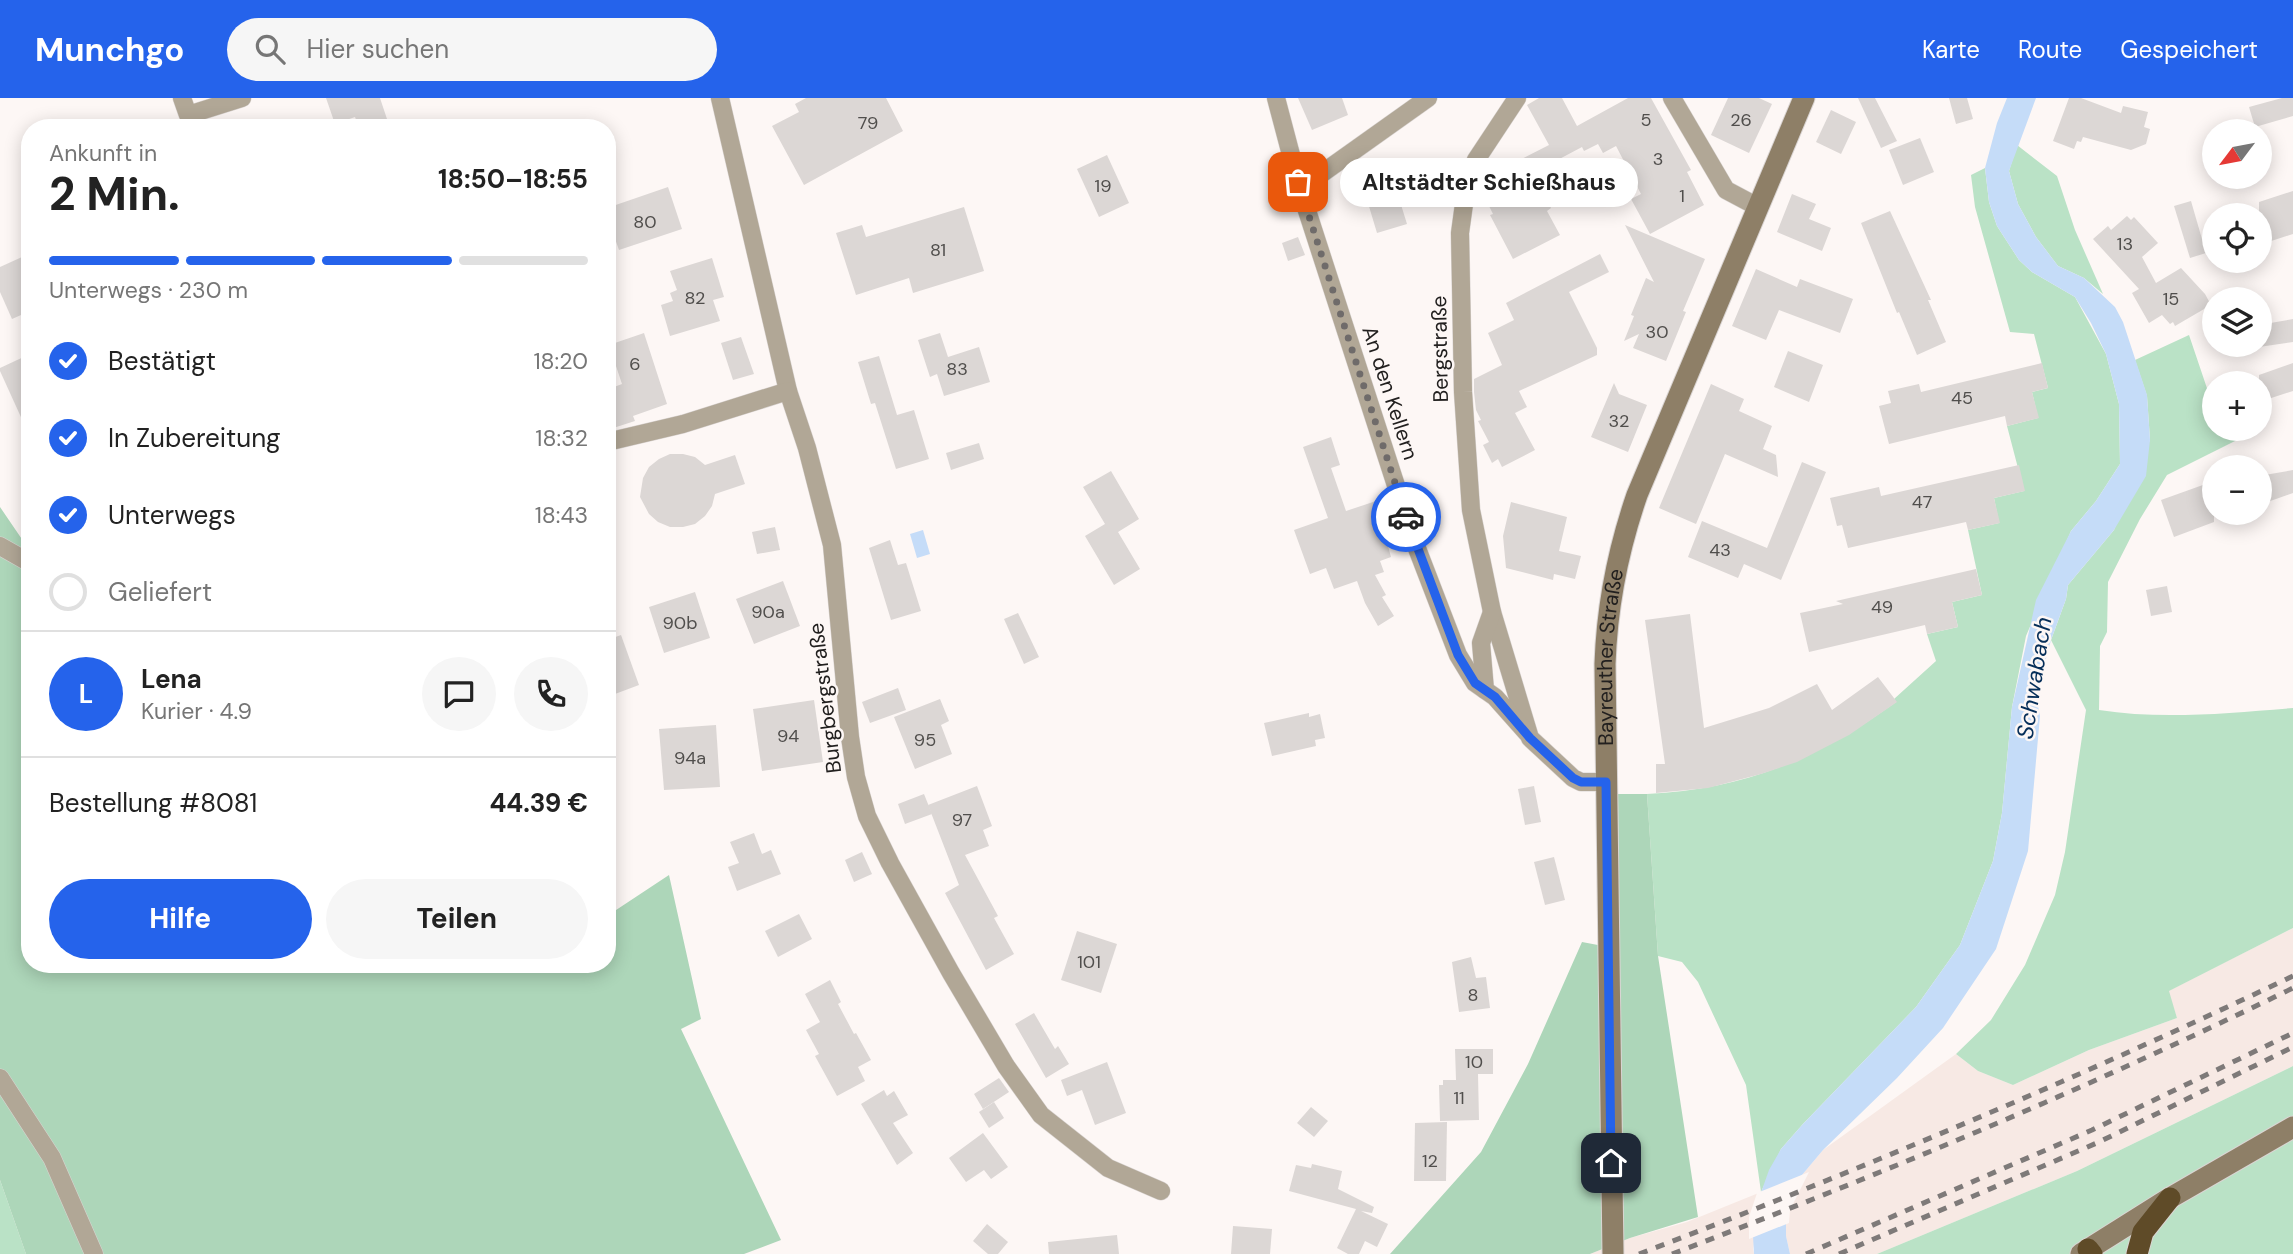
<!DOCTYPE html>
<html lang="de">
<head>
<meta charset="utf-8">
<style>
	body { margin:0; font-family:"DM Sans",sans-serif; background:#f6f6f6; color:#222; height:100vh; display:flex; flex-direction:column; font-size:26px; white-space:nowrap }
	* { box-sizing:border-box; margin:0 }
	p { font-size:23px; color:#767676 }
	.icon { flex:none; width:38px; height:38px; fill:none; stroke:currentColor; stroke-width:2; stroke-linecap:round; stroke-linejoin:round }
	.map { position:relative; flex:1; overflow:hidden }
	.details { position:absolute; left:21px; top:21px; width:595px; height:854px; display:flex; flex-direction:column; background:#fff; border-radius:28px; box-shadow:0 4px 18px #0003 }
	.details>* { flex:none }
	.needle { width:46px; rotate:238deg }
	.controls { position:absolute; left:2202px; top:21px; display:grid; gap:14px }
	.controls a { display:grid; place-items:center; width:70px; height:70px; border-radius:50%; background:#fff; box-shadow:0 4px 18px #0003; font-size:35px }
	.pin { position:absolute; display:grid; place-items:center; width:60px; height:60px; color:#fff; margin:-30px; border-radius:14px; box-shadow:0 4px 10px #0006 }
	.courier { position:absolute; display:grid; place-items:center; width:70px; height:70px; margin:-35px; border:5px solid #2563eb; border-radius:50%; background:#fff; color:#222; box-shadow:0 2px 9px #0007 }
	.bubble { position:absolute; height:49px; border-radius:24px; background:#fff; box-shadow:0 4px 18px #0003; font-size:23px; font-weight:700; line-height:49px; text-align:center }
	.summary em { font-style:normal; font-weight:700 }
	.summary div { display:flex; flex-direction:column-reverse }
	.summary { display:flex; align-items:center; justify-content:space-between; height:119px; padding:0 28px }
	h1 { font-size:46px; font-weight:700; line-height:52px }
	.bar { display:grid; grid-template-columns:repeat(4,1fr); gap:10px 7px; align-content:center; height:84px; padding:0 28px }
	.bar i { height:9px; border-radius:5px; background:#e0e0e0 }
	.bar .active { background:#2563eb }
	.bar p { grid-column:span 4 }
	.line { display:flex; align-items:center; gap:18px; padding:0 28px; border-top:2px solid #e0e0e0 }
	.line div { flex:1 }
	.round { display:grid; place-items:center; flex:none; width:74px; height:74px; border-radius:37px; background:#f6f6f6 }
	ol { padding:0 28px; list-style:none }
	li { display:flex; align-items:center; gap:21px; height:77px }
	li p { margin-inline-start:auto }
	li .icon { padding:7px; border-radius:50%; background:#2563eb; color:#fff; stroke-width:4 }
	li:last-child { color:#767676 }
	li i { width:38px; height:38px; border:4px solid #e0e0e0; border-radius:50% }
	.action { display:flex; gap:14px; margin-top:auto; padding:14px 28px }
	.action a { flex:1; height:80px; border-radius:42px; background:#2563eb; color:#fff; font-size:28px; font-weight:700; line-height:80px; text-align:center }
	.action a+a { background:#f6f6f6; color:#222 }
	header { display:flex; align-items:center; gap:42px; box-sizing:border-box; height:98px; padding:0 35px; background:#2563eb; color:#fff }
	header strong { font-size:33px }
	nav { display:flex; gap:38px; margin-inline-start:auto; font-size:24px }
	.search { width:490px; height:63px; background:#f6f6f6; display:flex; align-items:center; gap:18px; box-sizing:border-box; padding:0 24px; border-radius:38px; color:#767676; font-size:26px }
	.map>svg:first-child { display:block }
	.built { fill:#f7e9e4 }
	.green { fill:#bae2c6 }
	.forest { fill:#add6b9 }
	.water { fill:#c5dcf8 }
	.pier { fill:#fdf7f5 }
	.building { fill:#dcd7d5 }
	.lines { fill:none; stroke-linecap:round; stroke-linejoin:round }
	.street-casing { stroke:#dad5d3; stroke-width:19 }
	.secondary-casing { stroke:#dad5d3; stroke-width:23 }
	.highway-casing { stroke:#dad5d3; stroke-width:23 }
	.street { stroke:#b1a796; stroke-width:18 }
	.secondary { stroke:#8e7f67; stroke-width:21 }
	.highway { stroke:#5f4b28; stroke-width:21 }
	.rail { stroke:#7e7a79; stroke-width:5; stroke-dasharray:9 9; stroke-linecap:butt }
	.done { stroke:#6f6b6a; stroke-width:7; stroke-dasharray:0 12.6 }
	.route { stroke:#2563eb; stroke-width:9 }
	.labels { text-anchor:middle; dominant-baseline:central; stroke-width:5; stroke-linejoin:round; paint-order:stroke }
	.number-label { font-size:18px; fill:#504e4c }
	.street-label { font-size:21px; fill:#22201f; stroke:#fdf7f5 }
	.water-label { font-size:23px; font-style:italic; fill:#052e59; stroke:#fdf7f5 }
</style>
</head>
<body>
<header>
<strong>Munchgo</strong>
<div class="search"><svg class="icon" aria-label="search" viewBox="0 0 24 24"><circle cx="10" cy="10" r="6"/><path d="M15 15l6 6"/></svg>Hier suchen</div>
<nav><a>Karte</a><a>Route</a><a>Gespeichert</a></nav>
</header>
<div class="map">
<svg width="2293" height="1156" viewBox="0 0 2293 1156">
	<rect width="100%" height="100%" fill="#fdf7f5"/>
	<g class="built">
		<polygon points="2293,830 2293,968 2077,1073 1877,1156 1790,1156 1786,1138 1786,1111 1802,1077 1823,1052 1956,956 1978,973 2013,987 2089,952 2177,920 2168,893"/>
		<polygon points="1761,1094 1753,1151 1754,1156 1590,1156 1630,1140 1687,1124"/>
	</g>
	<g class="green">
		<polygon points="2017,47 2057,78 2075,132 2103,196 2084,180 2058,168 2036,139 2018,106 2009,73"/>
		<path d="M1985 70 1989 104 1997 128 2019 162 2032 174 2075 199 2106 256 2119 306 2120 366 2096 403 2071 433 2026 538 2012 609 2002 715 1993 763 1960 847 1916 909 1803 1026 1781 1051 1761 1094 1746 987 1698 884 1682 864 1658 858 1647 696C1745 691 1817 661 1896 604L1894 601 1936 563 1927 536 1958 529 1952 504 1982 497 1968 432 1999 425 1994 400 2024 393 2007 328 2038 320 2032 294 2048 290 2034 236 2010 234 1975 109 1971 77Z"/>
		<path d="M2189 237 2214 311V331H2237L2245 338 2167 377 2140 421 2108 484 2107 534 2100 548 2099 612C2162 622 2229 615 2293 610V830L2169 893 2177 920 2089 952 2013 987 1978 973 1956 956 1991 922 2025 867 2055 797 2065 754 2086 612 2051 542 2066 501 2068 487 2114 432 2150 342 2147 298 2135 262Z"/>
		<polygon points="2293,968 2293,1156 1877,1156 2077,1073"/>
		<polygon points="0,1082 26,1156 0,1156"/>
	</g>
	<g class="forest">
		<polygon points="0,409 30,453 30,866 607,866 607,818 669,777 701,921 681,931 781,1142 744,1156 26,1156 0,1082"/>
		<polygon points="1618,696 1647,696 1658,858 1698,1119 1630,1140 1590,1156 1390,1156 1481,1054 1528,966 1582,844 1619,851"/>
	</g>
	<g class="water">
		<polygon points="2007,0 2036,0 2009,73 2018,106 2036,139 2058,168 2084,180 2115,209 2123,224 2147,297 2150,342 2146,378 2114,432 2068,487 2066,501 2051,542 2036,598 2040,618 2028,753 1996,851 1943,930 1897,980 1823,1052 1802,1077 1786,1111 1786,1138 1790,1156 1754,1156 1752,1120 1769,1072 1781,1051 1803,1026 1916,909 1960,847 1993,763 2002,715 2012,609 2036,502 2071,433 2096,403 2120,366 2119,306 2106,256 2091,225 2075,199 2032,174 2019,162 1997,128 1989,104 1985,70 1997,25"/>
		<polygon points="923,432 930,456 917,460 910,436"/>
	</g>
	<polygon class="pier" points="1809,1074 1790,1112 1789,1125 1749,1141 1749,1119 1757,1095"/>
	<g class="building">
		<polygon points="326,0 380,0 390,30 359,30 355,19 335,26"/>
		<polygon points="806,0 886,0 903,33 804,87 772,28 799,14 795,6"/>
		<polygon points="1298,0 1342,0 1348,17 1312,32"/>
		<polygon points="1539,0 1562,0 1577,28 1628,0 1651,0 1691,72 1687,74 1704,107 1650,136 1631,101 1641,96 1616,48 1603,55 1598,46 1584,53 1582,49 1533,75 1551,110 1547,113 1560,137 1513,161 1490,117 1493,116 1483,96 1494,90 1488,78 1549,47 1527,7"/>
		<polygon points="1728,0 1759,0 1772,6 1749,55 1711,37"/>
		<polygon points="1858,0 1875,0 1897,43 1881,50"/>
		<polygon points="1949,0 1967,0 1973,21 1956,26"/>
		<polygon points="2069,0 2081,0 2121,15 2123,8 2148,14 2144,29 2150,31 2146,46 2131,52 2083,39 2081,44 2077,43 2074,51 2053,43"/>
		<polygon points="2282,0 2293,0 2293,18 2255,29 2249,9"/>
		<polygon points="1831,12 1856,24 1841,56 1816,44"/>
		<polygon points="1920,40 1934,74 1903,87 1889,52"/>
		<polygon points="1107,57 1129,105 1099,119 1077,71"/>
		<polygon points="1384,67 1385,69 1389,68 1407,126 1377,135 1359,75"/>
		<polygon points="668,89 682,131 619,152 607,118 607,110"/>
		<polygon points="2293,93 2293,136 2259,147 2259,104"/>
		<polygon points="1792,96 1816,106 1809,121 1831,130 1822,153 1777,134"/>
		<polygon points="2191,103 2206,155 2190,160 2174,108"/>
		<polygon points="964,109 984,173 913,195 909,180 856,197 836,135 862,127 866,139"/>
		<polygon points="1890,113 1931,202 1928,202 1946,244 1917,257 1899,214 1897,215 1861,125"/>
		<polygon points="2127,118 2131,122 2134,119 2158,145 2142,159 2156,185 2181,170 2205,196 2211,207 2175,228 2173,224 2170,226 2162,217 2149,225 2132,195 2139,191 2093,141 2108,128 2111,132"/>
		<polygon points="1625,127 1705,161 1683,213 1686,214 1666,263 1633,250 1639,236 1624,243 1634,218 1631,217 1646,180 1654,184"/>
		<polygon points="1298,139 1305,157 1288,163 1282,145"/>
		<polygon points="1600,156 1609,174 1569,194 1597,250 1597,257 1519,293 1527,309 1515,315 1535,352 1502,369 1498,361 1492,365 1483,347 1489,344 1478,323 1481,322 1476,312 1474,294 1474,281 1502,267 1488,235 1514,222 1506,205"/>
		<polygon points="22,159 30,176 30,213 12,221 0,194 0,169"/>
		<polygon points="712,160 724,199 713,202 720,223 670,238 661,207 673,203 670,195 677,192 670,173"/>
		<polygon points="1756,171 1797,189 1800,181 1853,201 1840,235 1779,212 1766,242 1732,228"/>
		<polygon points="2293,221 2293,244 2259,249 2259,227"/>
		<polygon points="644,235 667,306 633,318 635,323 607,332 607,296 616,293 614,289 622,286 609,247"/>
		<polygon points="940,235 948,259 979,249 990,284 944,298 937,276 930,279 918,242"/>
		<polygon points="741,239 754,276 733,282 721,245"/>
		<polygon points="1788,253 1823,267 1809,304 1774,289"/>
		<polygon points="30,256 30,339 0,273 0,270"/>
		<polygon points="879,258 897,317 914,312 929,361 896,371 875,305 871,306 858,264"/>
		<polygon points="2042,265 2048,290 2032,294 2039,320 2007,328 2005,318 1889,346 1879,308 1891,305 1888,293 1919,286 1921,294"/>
		<polygon points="2293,265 2293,293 2259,304 2259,277"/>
		<polygon points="1614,285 1619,296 1647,307 1628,354 1591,339"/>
		<polygon points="1711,286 1744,301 1739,313 1772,328 1763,351 1776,357 1778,379 1725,356 1696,426 1659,410"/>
		<polygon points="1331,339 1340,367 1331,370 1346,413 1388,399 1395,421 1391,423 1398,444 1388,448 1391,459 1380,463 1384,474 1375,477 1386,497 1382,499 1394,518 1378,528 1365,505 1357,483 1334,491 1326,470 1310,476 1294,432 1328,420 1303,349"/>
		<polygon points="979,345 984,361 951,372 946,355"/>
		<polygon points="670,356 683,356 695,359 705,367 735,357 745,386 715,396 712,408 705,418 695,426 683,429 670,429 658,424 649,416 640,399 643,380 649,369 659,361"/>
		<polygon points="1802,364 1826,374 1781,482 1744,466 1738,480 1688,459 1702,423 1767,450"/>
		<polygon points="2019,367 2025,393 1994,400 2000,425 1968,432 1966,424 1848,450 1842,427 1837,428 1830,400 1879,389 1881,398"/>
		<polygon points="2293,372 2293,395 2259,407 2259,378"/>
		<polygon points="1111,373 1139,421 1118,434 1140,471 1114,487 1085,438 1105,426 1083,389"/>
		<polygon points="2214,383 2214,424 2174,439 2161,402"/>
		<polygon points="1511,404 1567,419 1559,453 1581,458 1575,481 1554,476 1553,482 1506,470 1503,438"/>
		<polygon points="775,429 780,452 757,456 752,434"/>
		<polygon points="890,442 898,467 906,465 921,513 891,522 869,450"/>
		<polygon points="1976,471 1982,497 1952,504 1958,529 1927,536 1925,527 1809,554 1800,515 1843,506 1836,503"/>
		<polygon points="783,483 800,528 754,546 736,501"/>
		<polygon points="2167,488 2172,514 2151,518 2146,492"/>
		<polygon points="695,494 710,540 664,555 649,509"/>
		<polygon points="1018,515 1039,559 1024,566 1004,521"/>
		<polygon points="1690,516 1704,630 1769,610 1817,586 1832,612 1878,579 1897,604 1849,637 1797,664 1761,676 1708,690 1656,695 1656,666 1665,666 1645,522"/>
		<polygon points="621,537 639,587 607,599 607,542"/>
		<polygon points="898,590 906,612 870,625 862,604"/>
		<polygon points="940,601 949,623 941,627 952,656 915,671 894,619"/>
		<polygon points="814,602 823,664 762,673 753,611"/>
		<polygon points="1309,615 1309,619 1320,616 1325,640 1315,642 1316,648 1272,658 1264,625"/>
		<polygon points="716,627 720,689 664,692 659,631"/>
		<polygon points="977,688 992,728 983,732 989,748 965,757 998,818 994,820 1014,856 986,872 945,795 959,787 928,707"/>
		<polygon points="1534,688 1541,724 1525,727 1518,691"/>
		<polygon points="924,696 932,716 905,726 898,706"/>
		<polygon points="754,735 762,756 771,752 781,776 737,793 728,769 739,765 730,744"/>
		<polygon points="862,754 872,776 854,784 845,762"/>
		<polygon points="1554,759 1565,802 1545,807 1534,764"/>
		<polygon points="799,816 812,841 778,859 765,833"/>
		<polygon points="1077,833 1117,846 1101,895 1061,882"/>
		<polygon points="1471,859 1476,880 1486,879 1490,910 1459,914 1452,864"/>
		<polygon points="830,882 841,904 838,906 854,936 856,935 871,962 858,969 865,983 837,998 815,958 819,956 806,932 820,924 805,896"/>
		<polygon points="1034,915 1055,951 1058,948 1069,966 1046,980 1015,926"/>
		<polygon points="1455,951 1493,951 1493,976 1478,976 1479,1022 1440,1023 1439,987 1443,987 1443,982 1456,982"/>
		<polygon points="1107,964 1126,1015 1095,1027 1082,992 1067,998 1061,982"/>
		<polygon points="999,980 1009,994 983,1011 974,996"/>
		<polygon points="884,992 887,998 894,993 908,1017 893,1025 913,1055 897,1067 861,1006"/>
		<polygon points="994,1004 1004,1020 989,1030 979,1014"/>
		<polygon points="1311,1009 1328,1023 1314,1039 1297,1025"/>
		<polygon points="1447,1024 1446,1083 1414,1083 1415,1025"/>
		<polygon points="983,1035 1008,1069 991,1081 984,1072 966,1084 949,1060"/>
		<polygon points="1312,1066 1342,1073 1338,1091 1374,1109 1372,1115 1361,1113 1388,1126 1377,1149 1365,1143 1359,1156 1348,1156 1337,1150 1356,1111 1289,1093 1296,1067 1311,1070"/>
		<polygon points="987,1126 1008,1144 998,1156 988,1156 973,1143"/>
		<polygon points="1233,1128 1272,1131 1270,1156 1231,1156"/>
		<polygon points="1117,1137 1119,1156 1049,1156 1048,1144"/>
	</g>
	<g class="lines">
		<g class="street-casing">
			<g id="street">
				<polyline points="182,0 188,17 242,0"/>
				<polyline points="720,0 788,293 807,350 832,447 850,639 856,679 867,718 890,765 951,875 1006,968 1041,1017 1108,1070 1161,1093"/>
				<polyline points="1276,0 1300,91 1413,440 1458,557 1475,585 1485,592"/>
				<polyline points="1517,0 1476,62 1467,84 1460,135 1463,294 1471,412 1492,514 1530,640 1573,680 1581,684 1606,684"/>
				<polyline points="1672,0 1726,92 1758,109"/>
				<polyline points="1300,91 1428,0"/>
				<polyline points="607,344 683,326 788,293"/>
				<polyline points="0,448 30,465"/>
				<polyline points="1492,514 1481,545 1485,592 1495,599 1527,635"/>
				<polyline points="0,980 52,1060 94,1156"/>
			</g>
		</g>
		<g class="secondary-casing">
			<g id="secondary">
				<path id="s1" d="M1613 1156 1605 566C1607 508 1618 452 1637 397L1804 0"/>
				<polyline points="2081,1156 2170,1100 2293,1029"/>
			</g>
		</g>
		<g class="highway-casing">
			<g id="highway">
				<polyline points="2088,1151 2092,1156"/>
				<polyline points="2137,1156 2143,1134 2170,1100"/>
			</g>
		</g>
		<use href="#street" class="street"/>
		<use href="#secondary" class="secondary"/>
		<use href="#highway" class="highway"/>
		<g class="rail">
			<path d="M1639 1156C1860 1072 2079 980 2293 878"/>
			<path d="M1672 1156C1882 1076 2091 989 2293 890"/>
			<polyline points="1806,1156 2092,1032 2293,935"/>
			<polyline points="1839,1156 2099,1044 2293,949"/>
		</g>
	</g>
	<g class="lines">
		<polyline class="done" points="1298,84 1406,419"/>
		<polyline class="route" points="1406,419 1458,557 1475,585 1495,599 1530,640 1573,680 1581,684 1606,684 1611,1065"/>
	</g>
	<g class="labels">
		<g class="number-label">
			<text x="1646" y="22">5</text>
			<text x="1741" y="22">26</text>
			<text x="868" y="25">79</text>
			<text x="1658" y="61">3</text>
			<text x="1103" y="88">19</text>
			<text x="1682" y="98">1</text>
			<text x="645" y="124">80</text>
			<text x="2125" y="146">13</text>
			<text x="938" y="152">81</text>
			<text x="695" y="200">82</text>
			<text x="2171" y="201">15</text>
			<text x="1657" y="234">30</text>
			<text x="635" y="266">6</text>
			<text x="957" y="271">83</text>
			<text x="1962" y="300">45</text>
			<text x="1619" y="323">32</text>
			<text x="1922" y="404">47</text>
			<text x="1720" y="452">43</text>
			<text x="1882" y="509">49</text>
			<text x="768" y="514">90a</text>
			<text x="680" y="525">90b</text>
			<text x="788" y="638">94</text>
			<text x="925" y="642">95</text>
			<text x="690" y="660">94a</text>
			<text x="962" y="722">97</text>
			<text x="1089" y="864">101</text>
			<text x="1473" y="897">8</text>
			<text x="1474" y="964">10</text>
			<text x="1459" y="1000">11</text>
			<text x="1430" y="1063">12</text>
		</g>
		<g class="street-label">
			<text transform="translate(1440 251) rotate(-91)">Bergstraße</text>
			<text transform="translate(1390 295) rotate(72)">An den Kellern</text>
			<text stroke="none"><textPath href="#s1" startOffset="597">Bayreuther Straße</textPath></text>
			<text transform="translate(825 600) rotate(-97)">Burgbergstraße</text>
		</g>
		<g class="water-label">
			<text transform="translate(2034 580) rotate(-81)">Schwabach</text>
		</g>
	</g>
</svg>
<div class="controls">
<a><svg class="needle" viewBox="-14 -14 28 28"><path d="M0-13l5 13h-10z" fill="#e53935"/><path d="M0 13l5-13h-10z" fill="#767676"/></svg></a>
<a><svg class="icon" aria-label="locate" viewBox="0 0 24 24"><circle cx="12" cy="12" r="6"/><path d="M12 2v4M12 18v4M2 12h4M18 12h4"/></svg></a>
<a><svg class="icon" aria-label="layers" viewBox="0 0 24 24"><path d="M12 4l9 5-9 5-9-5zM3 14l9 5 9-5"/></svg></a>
<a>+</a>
<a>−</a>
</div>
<div class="pin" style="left:1298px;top:84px;background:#ea580c"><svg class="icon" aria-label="bag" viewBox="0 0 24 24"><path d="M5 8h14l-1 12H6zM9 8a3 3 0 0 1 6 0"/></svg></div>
<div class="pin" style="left:1611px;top:1065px;background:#1f2937"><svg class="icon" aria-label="home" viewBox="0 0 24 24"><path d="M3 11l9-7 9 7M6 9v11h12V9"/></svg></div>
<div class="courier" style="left:1406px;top:419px"><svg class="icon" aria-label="car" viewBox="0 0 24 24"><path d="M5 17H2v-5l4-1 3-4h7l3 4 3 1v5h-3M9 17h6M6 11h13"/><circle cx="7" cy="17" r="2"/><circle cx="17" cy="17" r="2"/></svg></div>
<div class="bubble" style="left:1340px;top:60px;width:298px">Altstädter Schießhaus</div>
<section class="details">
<div class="summary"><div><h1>2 Min.</h1><p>Ankunft in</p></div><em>18:50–18:55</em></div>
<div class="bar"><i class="active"></i><i class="active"></i><i class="active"></i><i></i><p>Unterwegs · 230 m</p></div>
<ol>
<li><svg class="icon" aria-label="check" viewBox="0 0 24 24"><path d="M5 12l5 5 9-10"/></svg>Bestätigt<p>18:20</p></li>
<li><svg class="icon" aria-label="check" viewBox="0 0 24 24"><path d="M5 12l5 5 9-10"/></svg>In Zubereitung<p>18:32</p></li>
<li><svg class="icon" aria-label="check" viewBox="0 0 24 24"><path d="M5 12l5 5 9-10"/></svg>Unterwegs<p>18:43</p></li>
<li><i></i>Geliefert</li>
</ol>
<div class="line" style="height:126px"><b class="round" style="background:#2563eb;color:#fff">L</b><div><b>Lena</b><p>Kurier · 4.9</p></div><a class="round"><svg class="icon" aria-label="chat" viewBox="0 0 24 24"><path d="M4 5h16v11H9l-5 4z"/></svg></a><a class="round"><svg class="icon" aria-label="phone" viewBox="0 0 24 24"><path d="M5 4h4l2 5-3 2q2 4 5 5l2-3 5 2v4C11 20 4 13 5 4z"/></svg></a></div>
<div class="line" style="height:91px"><div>Bestellung #8081</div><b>44.39 €</b></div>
<div class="action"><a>Hilfe</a><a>Teilen</a></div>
</section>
</div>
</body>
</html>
